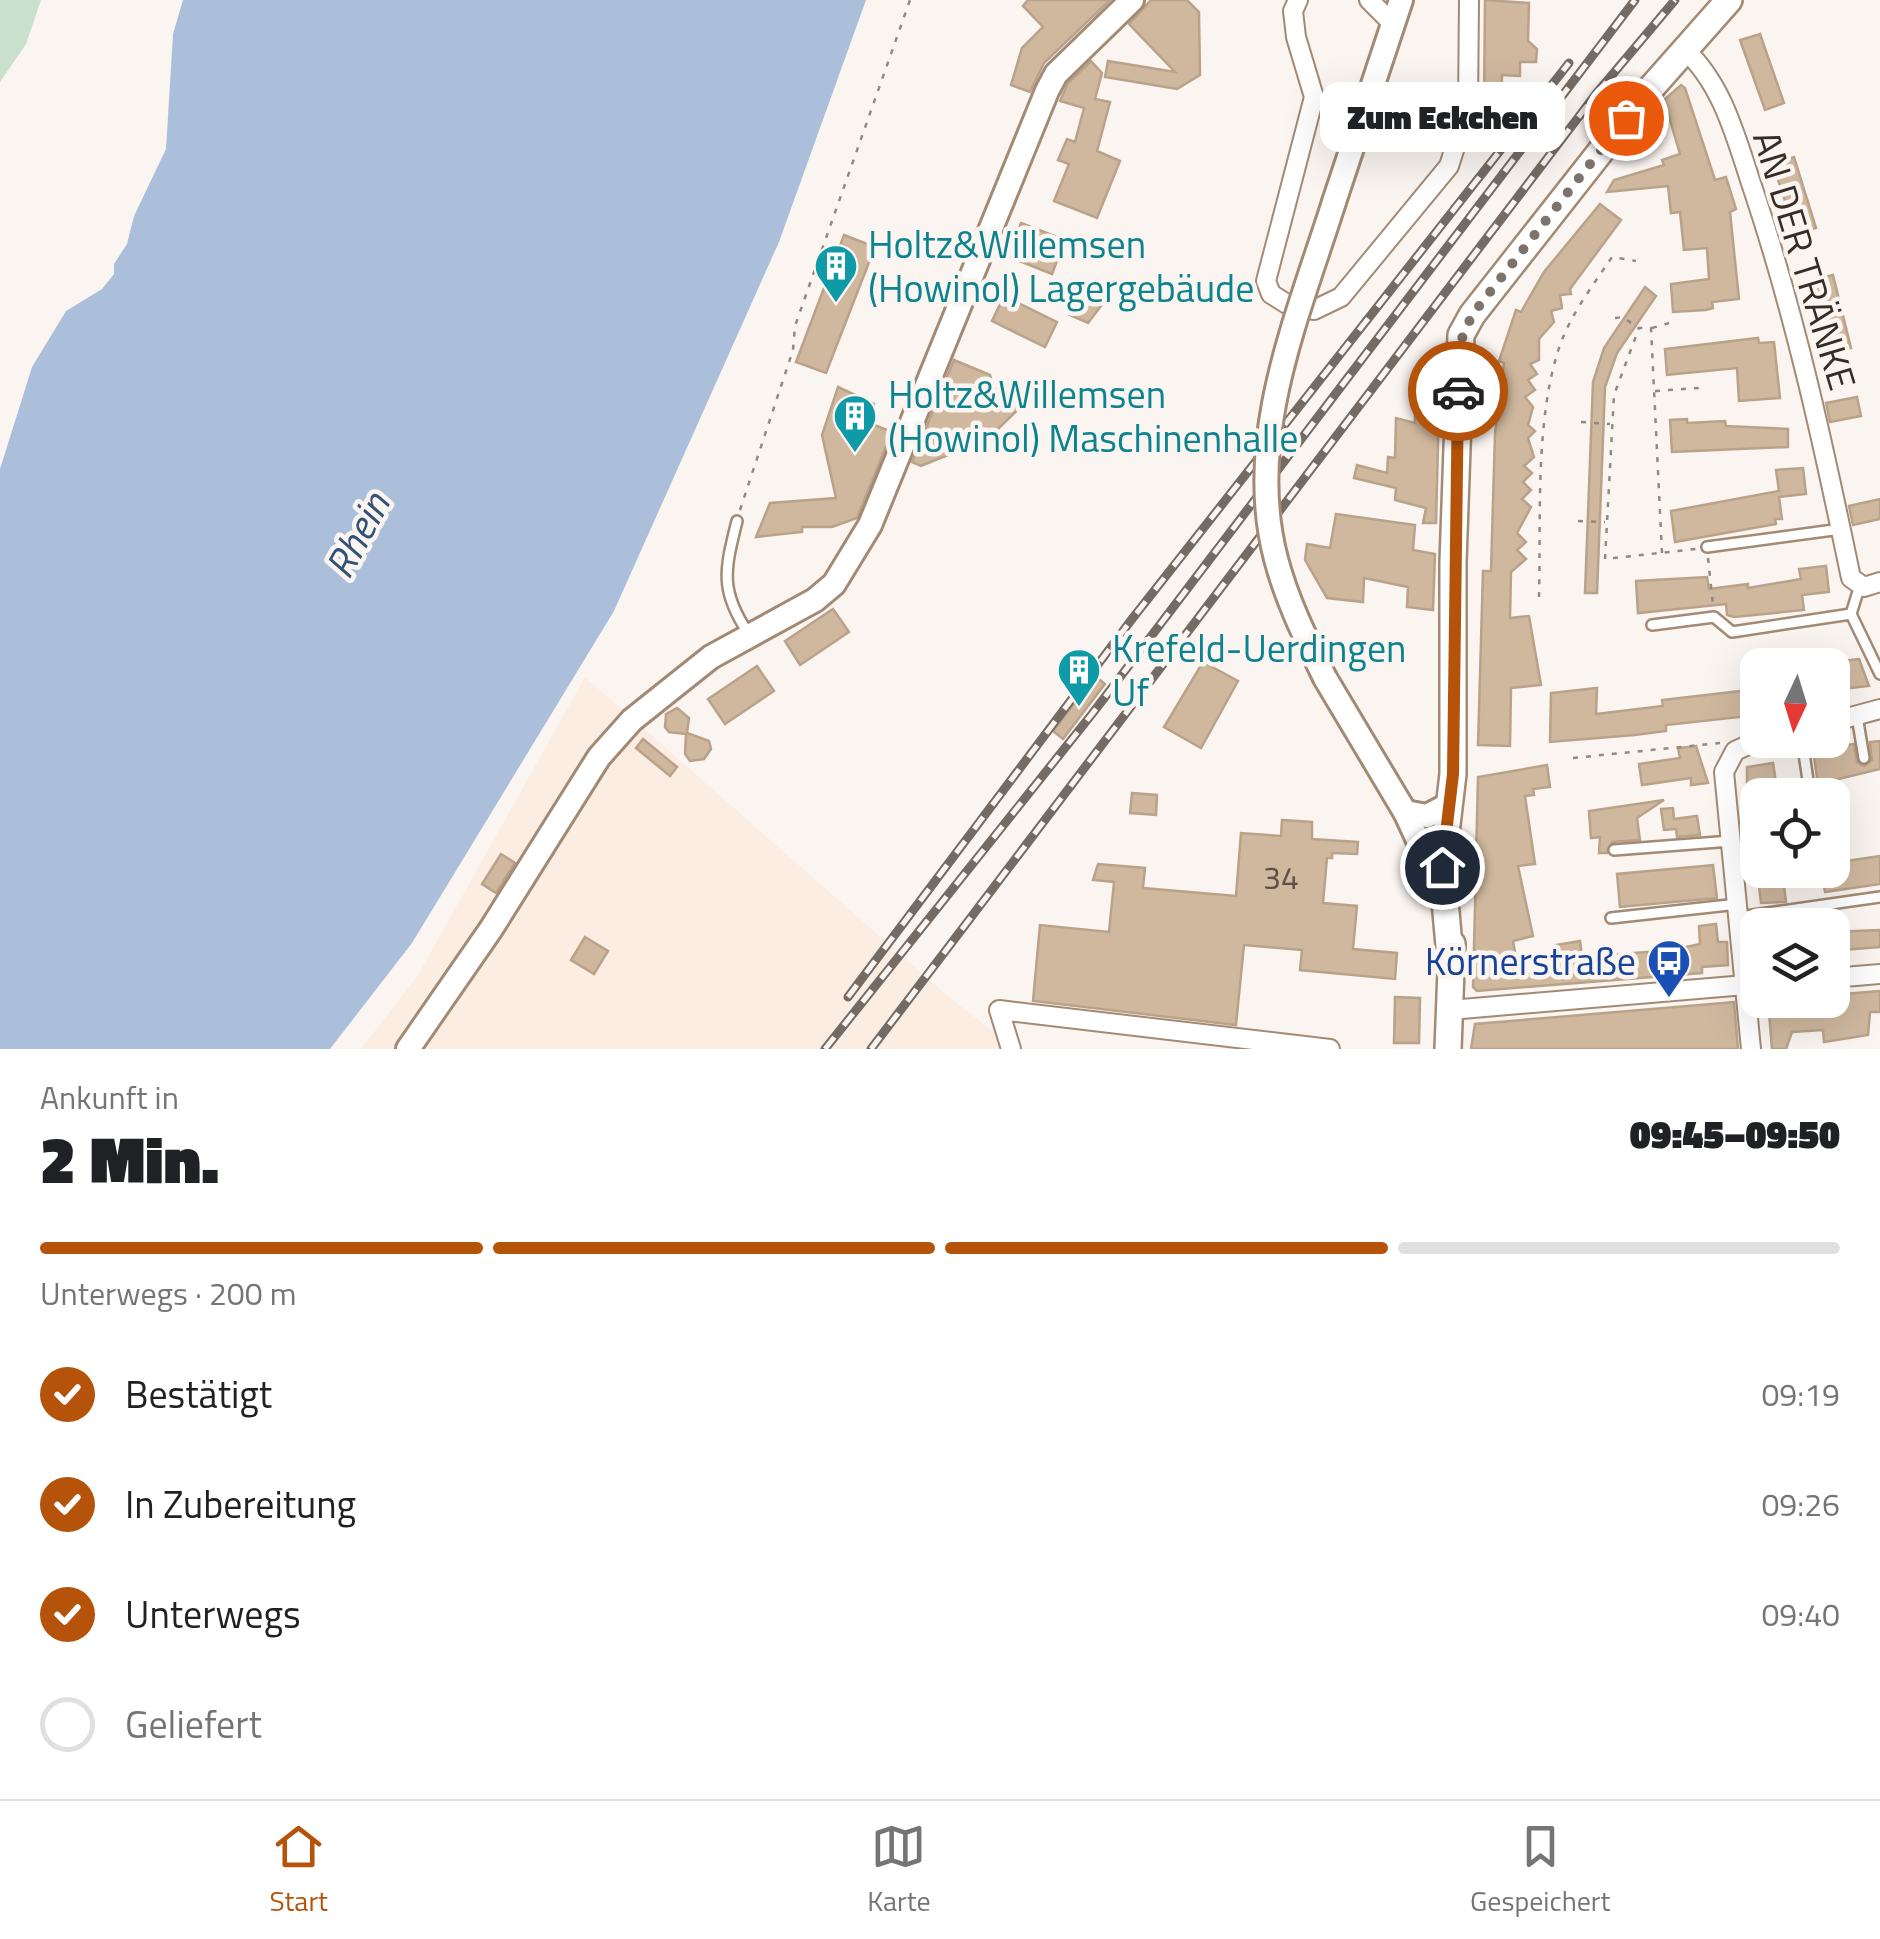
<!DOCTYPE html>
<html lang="de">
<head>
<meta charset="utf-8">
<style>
	body { margin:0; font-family:"Titillium Web",sans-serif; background:#f2f2f2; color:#202124; height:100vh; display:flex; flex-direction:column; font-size:38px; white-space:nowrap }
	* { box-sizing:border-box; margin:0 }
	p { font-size:32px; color:#757577 }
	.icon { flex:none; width:55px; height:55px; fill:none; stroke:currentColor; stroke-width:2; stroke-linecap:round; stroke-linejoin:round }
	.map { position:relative; height:1049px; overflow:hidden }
	.drawer { display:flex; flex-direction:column; background:#fff; flex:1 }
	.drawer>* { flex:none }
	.needle { width:65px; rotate:184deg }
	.tools { position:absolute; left:1740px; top:648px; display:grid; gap:20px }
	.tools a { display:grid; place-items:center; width:110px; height:110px; border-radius:20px; background:#fff; box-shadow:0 10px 40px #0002; font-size:50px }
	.pin { position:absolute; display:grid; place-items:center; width:85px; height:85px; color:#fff; margin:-42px; border:5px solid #fff; border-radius:50%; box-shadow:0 2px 10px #0007 }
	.courier { position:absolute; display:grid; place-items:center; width:100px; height:100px; margin:-50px; border:8px solid #b45309; border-radius:50%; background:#fff; color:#222; box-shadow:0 2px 12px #0007 }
	.bubble { position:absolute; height:70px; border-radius:20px; background:#fff; box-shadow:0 10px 40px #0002; font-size:32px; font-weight:800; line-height:70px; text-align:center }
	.overview em { font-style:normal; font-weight:800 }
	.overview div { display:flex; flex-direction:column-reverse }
	.overview { display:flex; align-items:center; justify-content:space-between; height:170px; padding:0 40px }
	h1 { font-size:65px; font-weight:800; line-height:75px }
	.bar { display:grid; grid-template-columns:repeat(4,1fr); gap:15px 10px; align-content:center; height:120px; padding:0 40px }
	.bar i { height:12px; border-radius:8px; background:#e0e0e0 }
	.bar .active { background:#b45309 }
	.bar p { grid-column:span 4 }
	ol { padding:0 40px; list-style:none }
	li { display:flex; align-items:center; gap:30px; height:110px }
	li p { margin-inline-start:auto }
	li .icon { padding:10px; border-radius:50%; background:#b45309; color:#fff; stroke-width:4 }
	li:last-child { color:#757577 }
	li i { width:55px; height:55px; border:5px solid #e0e0e0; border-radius:50% }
	.tabs { display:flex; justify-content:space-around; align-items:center; height:140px; border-top:2px solid #e0e0e0; background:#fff; font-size:28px; color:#757577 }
	.tabs a { display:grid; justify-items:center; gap:5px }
	.tabs .active { color:#b45309 }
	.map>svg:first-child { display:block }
	.built { fill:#fbede1 }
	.green { fill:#c9e0cc }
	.water { fill:#abbfda }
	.building { fill:#d0b89f; stroke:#b9a289; stroke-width:2.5 }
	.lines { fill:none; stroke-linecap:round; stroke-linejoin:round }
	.service-casing { stroke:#a38a74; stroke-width:14 }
	.minor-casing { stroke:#a38a74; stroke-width:22 }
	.tertiary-casing { stroke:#a38a74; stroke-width:28 }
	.secondary-casing { stroke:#a38a74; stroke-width:30 }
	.path { stroke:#928983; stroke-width:2.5; stroke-dasharray:5 8; stroke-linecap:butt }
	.service { stroke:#fff; stroke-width:9 }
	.minor { stroke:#fff; stroke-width:18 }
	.tertiary { stroke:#fff; stroke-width:22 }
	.secondary { stroke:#fff; stroke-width:25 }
	.rail-casing { stroke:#746b64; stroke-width:9 }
	.rail { stroke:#fbf5f1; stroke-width:5; stroke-dasharray:15; stroke-linecap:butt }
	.tertiary-bridge-casing { stroke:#a38a74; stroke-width:28; stroke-linecap:butt }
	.tertiary-bridge { stroke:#fff; stroke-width:22 }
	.done { stroke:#7c736c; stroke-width:10; stroke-dasharray:0 18 }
	.route { stroke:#b45309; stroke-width:12 }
	.labels { text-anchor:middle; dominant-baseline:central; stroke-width:9; stroke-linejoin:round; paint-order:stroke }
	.number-label { font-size:32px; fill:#5e5044 }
	.culture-label { font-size:38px; fill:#0d838f; stroke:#fbf5f1; text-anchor:start }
	.street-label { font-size:38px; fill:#382d25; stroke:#fbf5f1 }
	.transit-label { font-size:38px; fill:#164399; stroke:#fbf5f1; text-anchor:end }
	.water-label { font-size:40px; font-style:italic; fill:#325177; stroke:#fbf5f1 }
</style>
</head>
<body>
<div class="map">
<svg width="1880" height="1049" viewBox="0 0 1880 1049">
	<rect width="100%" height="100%" fill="#fbf5f1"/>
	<polygon class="built" points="585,677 950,998 994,1032 1004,1029 1011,1049 361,1049 418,975"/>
	<polygon class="green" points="0,0 41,0 26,44 0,82"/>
	<polygon class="water" points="183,0 866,0 779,242 614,611 412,943 330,1049 0,1049 0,469 32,367 66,311 102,289 114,274 114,264 127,244 134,216 166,149 173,34"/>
	<g class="building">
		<polygon points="1028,0 1110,0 1044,63 1030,92 1011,85 1022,48 1043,27 1023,6"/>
		<polygon points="1151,0 1187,0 1199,12 1200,75 1177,89 1105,77 1108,61 1175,72 1129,24"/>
		<polygon points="1485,0 1529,3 1528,41 1537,49 1536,62 1520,62 1520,76 1502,75 1501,105 1484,104"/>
		<polygon points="1760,34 1784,103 1765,110 1740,40"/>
		<polygon points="1091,61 1102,73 1095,99 1110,102 1097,151 1120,161 1097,218 1054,201 1069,164 1058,160 1067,139 1075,142 1084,108 1060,101 1068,83"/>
		<polygon points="1681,85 1685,88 1715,180 1726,177 1736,209 1730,212 1739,299 1712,302 1713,308 1706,310 1673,312 1671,284 1709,279 1707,248 1684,250 1680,212 1671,213 1668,186 1607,192 1614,180 1664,165 1662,160 1680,154 1664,100"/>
		<polygon points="1794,157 1816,228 1796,235 1773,164"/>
		<polygon points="1600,204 1621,220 1570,289 1571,294 1560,295 1562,308 1551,311 1554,322 1539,339 1539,360 1530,364 1537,374 1528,380 1535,390 1525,397 1533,407 1528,425 1535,431 1528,438 1534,457 1524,466 1532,473 1523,482 1531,490 1522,499 1531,507 1517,533 1526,542 1517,550 1526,559 1511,572 1510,618 1529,616 1541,685 1511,688 1510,746 1478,745 1483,571 1491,571 1495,433 1504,363 1499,361 1516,310 1521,312 1544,272"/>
		<polygon points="1021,223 1065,240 1052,274 1007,256"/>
		<polygon points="844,235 875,247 826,373 796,362"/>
		<polygon points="1833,275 1851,348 1831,353 1812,280"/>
		<polygon points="1645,287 1656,296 1617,353 1605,387 1597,593 1585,593 1593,382 1604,348"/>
		<polygon points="1088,290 1104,302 1088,323 1070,315"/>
		<polygon points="1004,296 1057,322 1045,347 992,321"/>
		<polygon points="1758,338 1759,343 1774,342 1780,398 1739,401 1737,368 1667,375 1665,349"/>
		<polygon points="954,360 990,375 993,387 1034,394 998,429 971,446 921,466 912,462"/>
		<polygon points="1440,367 1436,523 1423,523 1426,508 1395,500 1396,488 1354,478 1357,465 1387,473 1388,457 1395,458 1396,418 1415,423 1415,402"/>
		<polygon points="838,387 874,404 867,422 892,432 857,518 832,527 802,527 802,532 756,537 770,503 836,498 822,435"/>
		<polygon points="1857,397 1861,416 1830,422 1826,403"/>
		<polygon points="1687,419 1687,423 1725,421 1726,426 1788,429 1788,447 1672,452 1670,420"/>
		<polygon points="1803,468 1806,494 1779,497 1782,519 1775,519 1776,524 1675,542 1671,511 1779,491 1776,470"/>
		<polygon points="1880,499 1880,519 1853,525 1849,506"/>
		<polygon points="1336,514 1415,525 1413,550 1435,554 1433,610 1407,607 1408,587 1364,578 1363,602 1327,598 1305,560 1307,544 1330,548"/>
		<polygon points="1826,566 1829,592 1802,595 1804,610 1734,617 1727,615 1726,604 1638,613 1636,581 1707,577 1709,589 1748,584 1748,588 1801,579 1799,569"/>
		<polygon points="833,609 849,632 800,665 785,641"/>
		<polygon points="1859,659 1869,686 1832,690 1832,671 1839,670 1838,661"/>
		<polygon points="1203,662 1238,681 1201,748 1164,727"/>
		<polygon points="757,666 774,691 725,724 708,699"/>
		<polygon points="1095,676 1105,684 1063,739 1053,731"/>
		<polygon points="1597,688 1596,714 1663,706 1662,700 1758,689 1758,715 1666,725 1666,731 1635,735 1550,742 1551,693"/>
		<polygon points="677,708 689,718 687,733 709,741 711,749 704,759 690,761 685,754 686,734 669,732 665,727 666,714"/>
		<polygon points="1846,738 1847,745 1854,744 1857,762 1864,766 1872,760 1870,742 1880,741 1880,769 1818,784 1813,750 1829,748 1828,741"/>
		<polygon points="643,739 677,767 670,776 636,748"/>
		<polygon points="1696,746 1708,783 1691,785 1691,778 1642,785 1639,764 1680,758 1678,748"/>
		<polygon points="1773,763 1778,795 1747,795 1747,767"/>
		<polygon points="1547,765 1550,787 1533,789 1534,795 1525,796 1535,864 1518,866 1533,936 1513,941 1519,975 1558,971 1556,945 1580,941 1582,957 1673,950 1700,944 1699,926 1716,924 1718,942 1727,942 1728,965 1702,967 1702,973 1477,991 1473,987 1476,867 1470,862 1476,858 1478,777"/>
		<polygon points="1132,793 1157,795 1156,815 1130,813"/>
		<polygon points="1758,795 1758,861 1749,861 1742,797"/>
		<polygon points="1664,800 1637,818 1640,840 1612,842 1607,853 1599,853 1600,837 1591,838 1589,811"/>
		<polygon points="1673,808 1674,819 1697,816 1700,835 1677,837 1676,829 1664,830 1661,809"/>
		<polygon points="1282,820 1312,822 1312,839 1358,842 1357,854 1332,853 1332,858 1327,858 1323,903 1357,906 1353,949 1397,953 1395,979 1300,970 1302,950 1244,945 1236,1025 1033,1001 1040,925 1109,932 1114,882 1093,880 1098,864 1145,868 1143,888 1236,896 1241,833 1281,836"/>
		<polygon points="501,854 515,863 496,893 482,884"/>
		<polygon points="1880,856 1880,884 1825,892 1821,870 1832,870 1832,863"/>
		<polygon points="1713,865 1717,898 1620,907 1617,874"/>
		<polygon points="1757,870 1782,870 1786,902 1761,903"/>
		<polygon points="1880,930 1880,947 1832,951 1832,932"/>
		<polygon points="585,937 608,951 594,974 571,960"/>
		<polygon points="1880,991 1880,1012 1870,1012 1868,1035 1824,1042 1823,1030 1792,1032 1786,1049 1772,1049 1768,1000 1832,1000 1832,995"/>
		<polygon points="1395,997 1420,998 1419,1043 1394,1043"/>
		<polygon points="1734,1002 1738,1049 1471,1049 1475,1024"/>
	</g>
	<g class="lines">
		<g class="service-casing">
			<g id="service">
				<path d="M737 521C725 569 719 591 749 634"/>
				<polyline points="1707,547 1841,529"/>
				<polyline points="1860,585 1851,614 1880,674"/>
				<polyline points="1652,625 1714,617 1732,632 1851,614"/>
				<polyline points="1857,716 1864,758"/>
				<polyline points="1802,740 1809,787"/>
				<polyline points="1614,850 1731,841"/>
				<polyline points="1739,917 1880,897"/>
				<polyline points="1611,918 1738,904"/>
			</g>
		</g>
		<g class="minor-casing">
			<g id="minor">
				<polyline points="1298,0 1293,11 1296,37 1314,97 1266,281 1271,294 1287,304 1314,310 1341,297 1449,166 1468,106 1469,0"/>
				<polyline points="1369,0 1392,23"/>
				<path d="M1684 49C1724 85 1737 142 1754 192 1796 318 1824 448 1851 578L1864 587 1880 582"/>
				<polyline points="1832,722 1880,709"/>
				<polyline points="1832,978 1880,974"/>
				<polyline points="1450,1010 1757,984"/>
				<polyline points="1011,1049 999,1010 1330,1049"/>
				<polyline points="1751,1049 1724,772 1735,751 1759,740"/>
			</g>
		</g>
		<g class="tertiary-casing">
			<g id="tertiary">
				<polyline points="1334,202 1401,0"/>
				<polyline points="1325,678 1405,812 1441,890"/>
				<polyline points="1405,812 1427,816 1450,804"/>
				<polyline points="408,1049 491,929 599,757 632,720 711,657 815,600 834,584 870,525 1047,91 1056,74 1132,0"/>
			</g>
		</g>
		<g class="secondary-casing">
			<g id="secondary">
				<polyline points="1450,957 1442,867 1453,774 1453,562 1461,335 1472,315 1645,95 1729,0"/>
				<polyline points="1448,1049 1452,944"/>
			</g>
		</g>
		<g class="path">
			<polyline points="1615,318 1623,317 1638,328"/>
			<polyline points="1652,328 1669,323"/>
			<polyline points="1655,391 1698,388 1700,384"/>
			<polyline points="1581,422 1610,424"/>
			<polyline points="740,510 793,350 795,326 910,0"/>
			<polyline points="1578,521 1605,522"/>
			<polyline points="1662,553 1651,328 1639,328 1614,395 1605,559 1696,549"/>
			<polyline points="1708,558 1713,605"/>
			<path d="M1539 597C1541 520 1535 424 1558 351 1569 316 1592 287 1612 257L1636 261"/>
			<polyline points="1573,758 1720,743"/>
		</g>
		<use href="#service" class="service"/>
		<use href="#minor" class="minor"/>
		<use href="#tertiary" class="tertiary"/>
		<use href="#secondary" class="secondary"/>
		<g class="rail-casing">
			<g id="rail">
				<polyline points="848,997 1132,619 1569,63"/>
				<polyline points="825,1049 1092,714 1635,0"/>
				<polyline points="871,1049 1596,94 1675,0"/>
			</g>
		</g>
		<use href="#rail" class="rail"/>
		<g class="tertiary-bridge-casing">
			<path id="tertiary-bridge" d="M1325 678C1306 639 1287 601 1276 559 1244 438 1298 316 1334 202"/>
		</g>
		<use href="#tertiary-bridge" class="tertiary-bridge"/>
	</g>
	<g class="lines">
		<polyline class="done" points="1458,391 1460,343 1472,315 1626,118"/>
		<polyline class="route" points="1442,867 1453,774 1458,391"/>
	</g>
	<defs>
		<g id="building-pin" transform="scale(2.25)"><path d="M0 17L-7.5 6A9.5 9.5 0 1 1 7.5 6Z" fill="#0f9aa8" stroke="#fbf5f1"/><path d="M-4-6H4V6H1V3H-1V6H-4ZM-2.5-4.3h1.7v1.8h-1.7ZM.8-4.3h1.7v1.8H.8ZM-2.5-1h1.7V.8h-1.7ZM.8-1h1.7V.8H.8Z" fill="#fff"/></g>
		<g id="bus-pin" transform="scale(2.25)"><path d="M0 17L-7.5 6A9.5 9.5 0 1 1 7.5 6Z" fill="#1a4fb4" stroke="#fbf5f1"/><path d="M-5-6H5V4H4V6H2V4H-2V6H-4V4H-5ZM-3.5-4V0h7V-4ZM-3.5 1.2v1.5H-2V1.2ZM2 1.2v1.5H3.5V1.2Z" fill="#fff"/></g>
	</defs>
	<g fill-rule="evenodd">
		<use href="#building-pin" x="836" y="266"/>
		<use href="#building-pin" x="855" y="416"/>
		<use href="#building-pin" x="1079" y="670"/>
		<use href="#bus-pin" x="1669" y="961"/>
	</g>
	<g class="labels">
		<g class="number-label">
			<text x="1281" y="877">34</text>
		</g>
		<g class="culture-label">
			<text x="868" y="244">Holtz&amp;Willemsen<tspan x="868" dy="44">(Howinol) Lagergebäude</tspan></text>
			<text x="888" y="394">Holtz&amp;Willemsen<tspan x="888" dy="44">(Howinol) Maschinenhalle</tspan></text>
			<text x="1112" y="648">Krefeld-Uerdingen<tspan x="1112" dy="44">Uf</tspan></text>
		</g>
		<g class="street-label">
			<text transform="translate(1805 260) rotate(73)">AN DER TRÄNKE</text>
		</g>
		<g class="transit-label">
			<text x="1636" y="961">Körnerstraße</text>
		</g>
		<g class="water-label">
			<text transform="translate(357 535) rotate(-62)">Rhein</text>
		</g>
	</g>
</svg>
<div class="tools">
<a><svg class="needle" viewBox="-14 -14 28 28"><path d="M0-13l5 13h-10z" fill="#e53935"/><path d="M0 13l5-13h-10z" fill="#757577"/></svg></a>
<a><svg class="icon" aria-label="locate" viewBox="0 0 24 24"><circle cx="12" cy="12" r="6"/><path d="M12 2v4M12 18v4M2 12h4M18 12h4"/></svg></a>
<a><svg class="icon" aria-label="layers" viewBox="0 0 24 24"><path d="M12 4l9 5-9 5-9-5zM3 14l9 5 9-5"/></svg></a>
</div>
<div class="pin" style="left:1626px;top:118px;background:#ea580c"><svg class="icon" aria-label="bag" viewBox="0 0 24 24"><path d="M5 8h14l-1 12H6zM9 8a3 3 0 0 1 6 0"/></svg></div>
<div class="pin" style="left:1442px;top:867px;background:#1f2937"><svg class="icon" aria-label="home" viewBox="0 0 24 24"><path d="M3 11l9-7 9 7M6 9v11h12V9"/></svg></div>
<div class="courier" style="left:1458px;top:391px"><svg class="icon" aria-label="car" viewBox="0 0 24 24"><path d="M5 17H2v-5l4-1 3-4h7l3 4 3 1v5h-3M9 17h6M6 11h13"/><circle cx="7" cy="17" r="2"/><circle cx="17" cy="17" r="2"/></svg></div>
<div class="bubble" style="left:1320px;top:82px;width:245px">Zum Eckchen</div>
</div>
<section class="drawer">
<div class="overview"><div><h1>2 Min.</h1><p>Ankunft in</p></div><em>09:45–09:50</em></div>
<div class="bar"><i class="active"></i><i class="active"></i><i class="active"></i><i></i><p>Unterwegs · 200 m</p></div>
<ol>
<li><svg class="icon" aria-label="check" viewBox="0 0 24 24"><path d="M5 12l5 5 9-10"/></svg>Bestätigt<p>09:19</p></li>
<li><svg class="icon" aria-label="check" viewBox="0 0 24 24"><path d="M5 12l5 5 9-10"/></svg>In Zubereitung<p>09:26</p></li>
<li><svg class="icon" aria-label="check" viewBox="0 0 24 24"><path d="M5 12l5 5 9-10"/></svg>Unterwegs<p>09:40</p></li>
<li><i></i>Geliefert</li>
</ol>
</section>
<nav class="tabs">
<a class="active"><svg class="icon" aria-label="home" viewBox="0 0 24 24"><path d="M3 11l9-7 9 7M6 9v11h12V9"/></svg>Start</a>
<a><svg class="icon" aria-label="map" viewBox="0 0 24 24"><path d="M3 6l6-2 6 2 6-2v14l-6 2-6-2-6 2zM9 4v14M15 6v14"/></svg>Karte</a>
<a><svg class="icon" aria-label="saved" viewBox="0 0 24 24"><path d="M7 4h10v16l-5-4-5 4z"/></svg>Gespeichert</a>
</nav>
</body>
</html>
